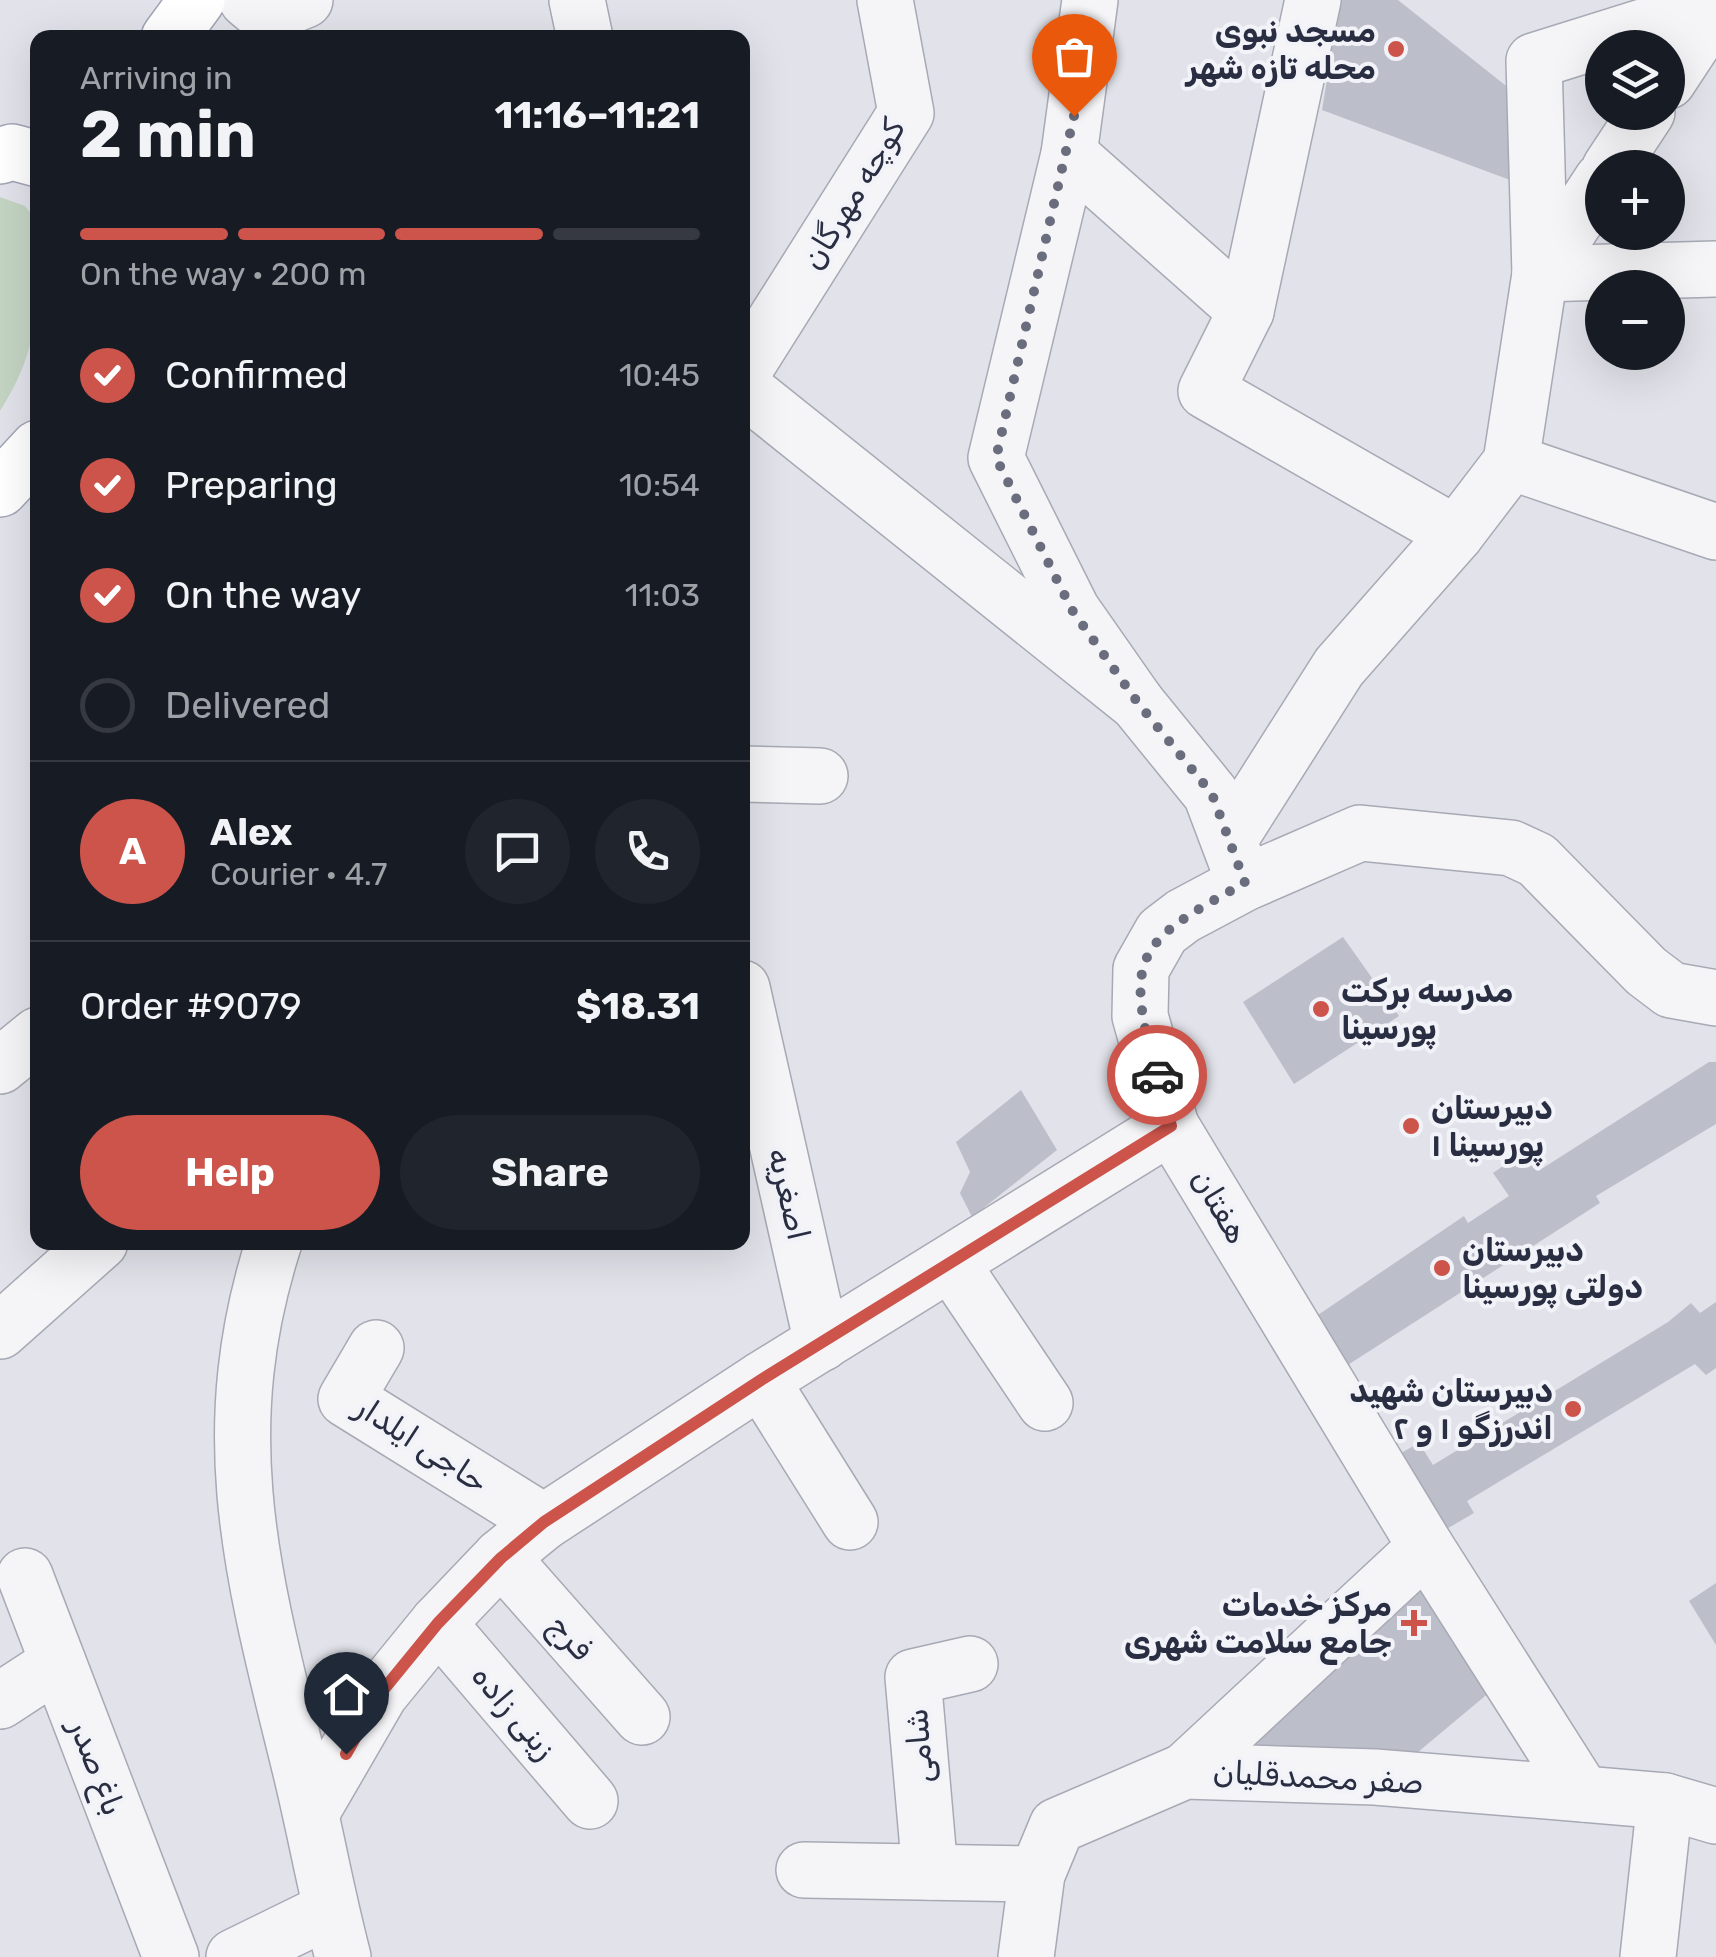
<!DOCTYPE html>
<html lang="en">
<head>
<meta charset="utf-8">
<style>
	body { margin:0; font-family:Rubik,"Noto Sans Arabic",sans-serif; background:#20242c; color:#f1f3f6; height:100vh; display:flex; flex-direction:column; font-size:38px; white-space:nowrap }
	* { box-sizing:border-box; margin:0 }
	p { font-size:32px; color:#9ea1a6 }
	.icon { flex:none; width:55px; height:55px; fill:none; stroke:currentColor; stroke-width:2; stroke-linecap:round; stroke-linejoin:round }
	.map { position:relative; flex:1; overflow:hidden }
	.sheet { position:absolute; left:30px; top:30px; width:720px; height:1220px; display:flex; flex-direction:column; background:#171b24; border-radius:20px; box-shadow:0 10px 40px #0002 }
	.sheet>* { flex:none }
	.buttons { position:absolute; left:1585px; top:30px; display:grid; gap:20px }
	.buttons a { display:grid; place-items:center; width:100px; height:100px; border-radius:50%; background:#171b24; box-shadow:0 10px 40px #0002; font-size:50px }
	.pin { position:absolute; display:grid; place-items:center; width:85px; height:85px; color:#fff; margin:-102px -42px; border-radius:50% 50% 50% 0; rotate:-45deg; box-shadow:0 0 10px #0007 }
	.pin .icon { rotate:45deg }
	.courier { position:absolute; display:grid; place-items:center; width:100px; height:100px; margin:-50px; border:8px solid #cc544a; border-radius:50%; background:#fff; color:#222; box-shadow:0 2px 12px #0007 }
	.head em { font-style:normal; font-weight:700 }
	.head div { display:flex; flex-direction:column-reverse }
	.head { display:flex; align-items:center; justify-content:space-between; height:170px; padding:0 50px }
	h1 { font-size:65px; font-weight:700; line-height:75px }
	.bar { display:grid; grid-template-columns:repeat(4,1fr); gap:15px 10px; align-content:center; height:120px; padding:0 50px }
	.bar i { height:12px; border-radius:8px; background:#363941 }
	.bar .on { background:#cc544a }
	.bar p { grid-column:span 4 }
	.line { display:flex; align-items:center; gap:25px; padding:0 50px; border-top:2px solid #363941 }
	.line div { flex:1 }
	.round { display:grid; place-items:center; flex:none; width:105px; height:105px; border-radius:52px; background:#20242c }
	ol { padding:0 50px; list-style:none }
	li { display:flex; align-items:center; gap:30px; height:110px }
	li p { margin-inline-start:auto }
	li .icon { padding:10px; border-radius:50%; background:#cc544a; color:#fff; stroke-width:4 }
	li:last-child { color:#9ea1a6 }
	li i { width:55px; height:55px; border:5px solid #363941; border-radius:50% }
	.action { display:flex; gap:20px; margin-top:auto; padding:20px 50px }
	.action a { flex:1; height:115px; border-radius:60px; background:#cc544a; color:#fff; font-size:40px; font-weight:700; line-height:115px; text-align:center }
	.action a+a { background:#20242c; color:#f1f3f6 }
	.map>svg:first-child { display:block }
	.green { fill:#c4d4c3 }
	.building { fill:#bcbeca }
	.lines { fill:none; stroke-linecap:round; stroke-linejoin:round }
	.minor-casing { stroke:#a7a9b4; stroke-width:58 }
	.major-casing { stroke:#a1a5b6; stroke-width:58 }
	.minor { stroke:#f5f5f8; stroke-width:55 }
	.major { stroke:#fff; stroke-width:55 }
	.done { stroke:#6a6d7d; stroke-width:10; stroke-dasharray:0 18 }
	.route { stroke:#cc544a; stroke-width:12 }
	.poi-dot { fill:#cc544a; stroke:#f2f3f8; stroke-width:4 }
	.labels { text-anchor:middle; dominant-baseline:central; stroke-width:8; stroke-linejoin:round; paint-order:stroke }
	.poi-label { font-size:32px; font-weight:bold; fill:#2a2e42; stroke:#f2f3f8; text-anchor:end }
	.street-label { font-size:32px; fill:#2a2e42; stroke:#f2f3f8 }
</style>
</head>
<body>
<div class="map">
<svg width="1716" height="1957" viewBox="0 0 1716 1957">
	<rect width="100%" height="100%" fill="#e2e3ea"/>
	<path class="green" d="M0 197 25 206 37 221C38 297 43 344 0 411Z"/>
	<g class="building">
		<polygon points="1340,0 1398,0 1520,97 1510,180 1322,110"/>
		<polygon points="1343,937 1399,1016 1294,1084 1243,1002"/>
		<polygon points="1709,1062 1716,1062 1716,1124 1596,1196 1600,1203 1340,1370 1309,1321 1464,1216 1468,1223 1509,1196 1493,1173 1529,1148 1543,1168"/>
		<polygon points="1021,1090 1057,1150 972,1217 960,1193 970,1172 956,1142"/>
		<polygon points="1716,1302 1716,1368 1706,1375 1695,1364 1467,1501 1474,1513 1438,1534 1392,1458 1419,1443 1433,1465 1668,1322 1691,1303 1700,1313"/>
		<polygon points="1426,1565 1503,1681 1399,1768 1227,1753"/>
		<polygon points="1716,1583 1716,1645 1689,1601"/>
	</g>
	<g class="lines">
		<g class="minor-casing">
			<g id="minor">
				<polyline points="247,0 266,16 305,0"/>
				<polyline points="577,0 585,38"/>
				<polyline points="1090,0 1069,154 996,458 1072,610 1137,703"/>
				<polyline points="1313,0 1246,311 1206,391 1456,534"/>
				<polyline points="1668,81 1716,8"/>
				<polyline points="1069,154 1246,311"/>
				<polyline points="1610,168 1647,112"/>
				<polyline points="1540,274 1716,269"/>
				<polyline points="1540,274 1602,180"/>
				<polyline points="742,373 906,113 885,0"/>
				<polyline points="742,387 1137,703 1211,794 1237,863"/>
				<polyline points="1511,462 1716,532"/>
				<polyline points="742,774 820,776"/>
				<polyline points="1229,840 1339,667 1456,534 1511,462 1540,274 1534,61 1716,4"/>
				<polyline points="742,988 822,1343"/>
				<polyline points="0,1066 38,1035"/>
				<path d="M274 1242C212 1434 253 1577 299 1764 315 1828 326 1893 343 1957"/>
				<polyline points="951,1263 1045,1403"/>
				<polyline points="0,1331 100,1242"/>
				<polyline points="376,1348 346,1399 544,1522"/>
				<polyline points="761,1380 850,1522"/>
				<polyline points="501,1557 642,1717"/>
				<polyline points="25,1576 171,1957"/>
				<polyline points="438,1623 590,1801"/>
				<polyline points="0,1701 58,1663"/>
				<polyline points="1185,1771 1426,1547"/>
				<polyline points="1583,1794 1426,1547 1171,1126 1140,1016 1141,969 1162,932 1183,916 1245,883 1360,833 1511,848 1537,860 1646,971 1671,990 1716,998"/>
				<polyline points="311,1813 380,1694 438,1623 501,1557 544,1522 761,1380 1171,1126"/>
				<polyline points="804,1870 1037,1874"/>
				<polyline points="930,1872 913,1677 970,1664"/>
				<polyline points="234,1957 330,1910"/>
				<polyline points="1026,1957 1037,1874 1057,1826 1185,1771 1375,1777 1583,1794 1665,1801 1716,1816"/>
				<polyline points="1648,1957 1665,1801"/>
			</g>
		</g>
		<g class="major-casing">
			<g id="major">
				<polyline points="169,38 197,0"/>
				<polyline points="0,156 12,152 38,159"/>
				<polyline points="0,489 38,448"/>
			</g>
		</g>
		<use href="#minor" class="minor"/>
		<use href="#major" class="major"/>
	</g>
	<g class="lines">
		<path class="done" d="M1074 116 996 458 1072 610 1138 703 1212 794 1245 883C1139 941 1122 953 1157 1075"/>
		<polyline class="route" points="346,1754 380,1694 438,1623 501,1558 544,1522 761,1380 1171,1126 1157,1075"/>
	</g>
	<g class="poi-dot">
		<circle cx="1396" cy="49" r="10"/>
		<circle cx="1321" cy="1009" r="10"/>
		<circle cx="1411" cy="1126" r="10"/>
		<circle cx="1442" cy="1268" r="10"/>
		<circle cx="1573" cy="1409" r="10"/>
		<path d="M1409 1608h10v10h10v10h-10v10h-10v-10h-10v-10h10z"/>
	</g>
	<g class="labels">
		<g class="poi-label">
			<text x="1376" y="31">مسجد نبوی<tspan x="1376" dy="37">محله تازه شهر</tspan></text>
			<text x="1341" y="991" text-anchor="start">مدرسه برکت<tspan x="1341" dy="37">پورسینا</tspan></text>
			<text x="1431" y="1108" text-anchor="start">دبیرستان<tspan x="1431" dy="37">پورسینا ۱</tspan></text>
			<text x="1462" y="1250" text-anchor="start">دبیرستان<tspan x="1462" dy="37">دولتی پورسینا</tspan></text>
			<text x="1553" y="1391">دبیرستان شهید<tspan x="1553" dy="37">اندرزگو ۱ و ۲</tspan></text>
			<text x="1392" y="1605">مرکز خدمات<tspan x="1392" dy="37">جامع سلامت شهری</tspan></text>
		</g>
		<g class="street-label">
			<text transform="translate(853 194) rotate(-59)">کوچه مهرگان</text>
			<text transform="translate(789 1194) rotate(77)">اصغریه</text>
			<text transform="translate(1220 1206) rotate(59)">هفتان</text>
			<text transform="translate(422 1444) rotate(33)">حاجی ایلدار</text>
			<text transform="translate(571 1637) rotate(49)">فرج</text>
			<text transform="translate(514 1712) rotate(50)">زینی زاده</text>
			<text transform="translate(919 1746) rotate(-95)">شامی</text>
			<text transform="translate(97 1767) rotate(69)">باغ صدر</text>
			<text transform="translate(1318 1777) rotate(3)">صفر محمدقلیان</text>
		</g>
	</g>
</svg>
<div class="buttons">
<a><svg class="icon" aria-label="layers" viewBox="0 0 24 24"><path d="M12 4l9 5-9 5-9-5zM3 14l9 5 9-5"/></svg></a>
<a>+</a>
<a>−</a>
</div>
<div class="pin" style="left:1074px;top:116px;background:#ea580c"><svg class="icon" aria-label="bag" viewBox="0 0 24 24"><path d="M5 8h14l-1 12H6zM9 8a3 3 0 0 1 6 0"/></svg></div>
<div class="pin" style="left:346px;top:1754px;background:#1f2937"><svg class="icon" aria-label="home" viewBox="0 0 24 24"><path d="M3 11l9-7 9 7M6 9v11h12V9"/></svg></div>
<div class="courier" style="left:1157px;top:1075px"><svg class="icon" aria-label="car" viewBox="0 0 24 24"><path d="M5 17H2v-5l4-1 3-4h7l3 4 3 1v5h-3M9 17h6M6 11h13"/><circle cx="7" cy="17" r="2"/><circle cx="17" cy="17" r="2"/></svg></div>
<section class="sheet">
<div class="head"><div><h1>2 min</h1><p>Arriving in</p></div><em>11:16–11:21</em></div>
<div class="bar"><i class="on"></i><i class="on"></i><i class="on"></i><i></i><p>On the way · 200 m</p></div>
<ol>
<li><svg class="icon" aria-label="check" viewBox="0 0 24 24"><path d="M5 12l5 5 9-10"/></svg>Confirmed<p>10:45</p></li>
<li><svg class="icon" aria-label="check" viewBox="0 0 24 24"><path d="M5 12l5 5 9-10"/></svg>Preparing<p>10:54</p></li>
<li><svg class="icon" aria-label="check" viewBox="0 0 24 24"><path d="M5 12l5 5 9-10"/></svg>On the way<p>11:03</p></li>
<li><i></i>Delivered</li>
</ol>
<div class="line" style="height:180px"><b class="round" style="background:#cc544a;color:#fff">A</b><div><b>Alex</b><p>Courier · 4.7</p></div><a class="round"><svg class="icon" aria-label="chat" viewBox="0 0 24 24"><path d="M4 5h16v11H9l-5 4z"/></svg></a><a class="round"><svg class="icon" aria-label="phone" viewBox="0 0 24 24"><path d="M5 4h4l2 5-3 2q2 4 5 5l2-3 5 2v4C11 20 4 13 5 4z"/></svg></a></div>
<div class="line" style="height:130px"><div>Order #9079</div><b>$18.31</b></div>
<div class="action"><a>Help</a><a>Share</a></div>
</section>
</div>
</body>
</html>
